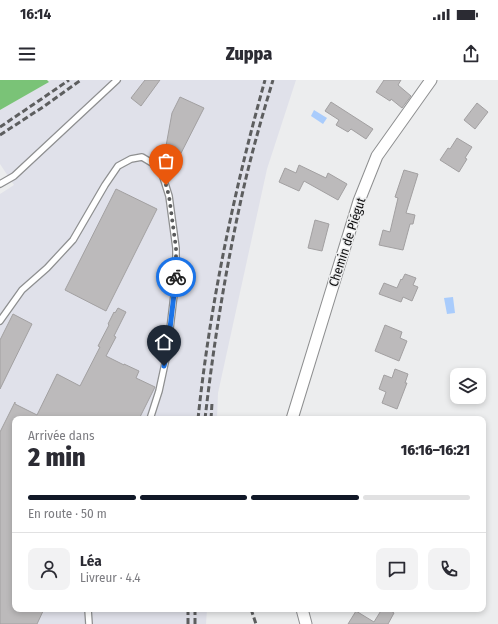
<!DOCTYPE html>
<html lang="fr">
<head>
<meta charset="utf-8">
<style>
	body { margin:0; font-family:"Fira Sans Condensed",sans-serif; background:#f2f2f3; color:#2b2b33; height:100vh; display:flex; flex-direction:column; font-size:15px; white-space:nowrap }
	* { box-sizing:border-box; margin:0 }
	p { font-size:13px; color:#7c7c81 }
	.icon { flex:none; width:22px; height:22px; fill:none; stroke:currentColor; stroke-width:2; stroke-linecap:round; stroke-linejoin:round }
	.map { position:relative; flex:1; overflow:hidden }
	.drawer { position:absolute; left:12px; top:336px; width:474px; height:196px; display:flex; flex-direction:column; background:#fff; border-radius:8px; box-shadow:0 2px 6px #0003 }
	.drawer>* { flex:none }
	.controls { position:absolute; left:450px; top:288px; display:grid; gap:8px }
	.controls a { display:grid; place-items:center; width:36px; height:36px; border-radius:8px; background:#fff; box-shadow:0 2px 6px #0003; font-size:20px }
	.pin { position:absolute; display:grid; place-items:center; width:34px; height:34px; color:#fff; margin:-41px -17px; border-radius:50% 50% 50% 0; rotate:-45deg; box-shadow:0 0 4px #0007 }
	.pin .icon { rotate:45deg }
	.courier { position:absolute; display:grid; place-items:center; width:40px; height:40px; margin:-20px; border:3px solid #1a73e8; border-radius:50%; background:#fff; color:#222; box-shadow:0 1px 5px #0007 }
	.summary em { font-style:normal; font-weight:800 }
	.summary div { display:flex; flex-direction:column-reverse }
	.summary { display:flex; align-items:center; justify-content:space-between; height:68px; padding:0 16px }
	h1 { font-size:26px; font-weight:800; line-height:30px }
	.bar { display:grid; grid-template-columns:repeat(4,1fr); gap:6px 4px; align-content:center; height:48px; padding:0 16px }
	.bar i { height:5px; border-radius:3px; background:#e1e1e2 }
	.bar .on { background:#111827 }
	.bar p { grid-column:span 4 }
	.line { display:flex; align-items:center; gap:10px; padding:0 16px; border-top:1px solid #e1e1e2 }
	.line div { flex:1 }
	.round { display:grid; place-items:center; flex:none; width:42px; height:42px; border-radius:8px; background:#f2f2f3 }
	.status { display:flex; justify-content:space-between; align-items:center; height:28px; padding:0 20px; background:#fff; direction:ltr }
	.status svg { height:11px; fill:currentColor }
	header { display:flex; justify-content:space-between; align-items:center; height:52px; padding:0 16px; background:#fff; font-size:18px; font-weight:800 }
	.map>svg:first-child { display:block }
	.built { fill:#e0e1ea }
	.forest { fill:#7ac377 }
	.water { fill:#a9ccfc }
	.building { fill:#bcbabb; stroke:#a2a0a1 }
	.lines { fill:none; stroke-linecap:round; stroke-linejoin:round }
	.service-casing { stroke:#8e8f90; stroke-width:8 }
	.minor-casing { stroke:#8e8f90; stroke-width:13 }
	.service { stroke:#fff; stroke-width:5.5 }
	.minor { stroke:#fff; stroke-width:11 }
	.rail { stroke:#5d5e5f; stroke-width:3; stroke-dasharray:6 3; stroke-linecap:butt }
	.done { stroke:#5a5b5c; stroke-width:4; stroke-dasharray:0 7.2 }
	.route { stroke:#1a73e8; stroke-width:5 }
	.labels { text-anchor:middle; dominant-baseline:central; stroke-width:3; stroke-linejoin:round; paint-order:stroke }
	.street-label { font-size:13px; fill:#0c0c0d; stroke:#ecedee }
</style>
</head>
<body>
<div class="status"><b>16:14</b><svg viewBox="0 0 49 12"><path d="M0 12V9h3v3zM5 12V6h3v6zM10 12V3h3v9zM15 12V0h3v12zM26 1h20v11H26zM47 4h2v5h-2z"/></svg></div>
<header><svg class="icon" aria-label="menu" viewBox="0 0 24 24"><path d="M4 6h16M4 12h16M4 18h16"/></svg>Zuppa<svg class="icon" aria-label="share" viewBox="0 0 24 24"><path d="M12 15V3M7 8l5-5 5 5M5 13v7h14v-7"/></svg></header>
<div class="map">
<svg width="498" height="544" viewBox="0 0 498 544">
	<rect width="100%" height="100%" fill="#ecedee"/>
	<polygon class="built" points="51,0 296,0 267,89 218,313 217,339 15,339 15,529 207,529 206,544 0,544 0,114 14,105 0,84 0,30"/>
	<polygon class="forest" points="0,0 47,0 49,2 0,30"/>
	<g class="water">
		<polygon points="314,30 327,38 323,44 311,36"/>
		<polygon points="453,217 455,233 447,234 444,218"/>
	</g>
	<g class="building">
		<polygon points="145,0 160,0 141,26 131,18"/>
		<polygon points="384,0 401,0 398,5 411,16 402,28 391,19 390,21 376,12"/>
		<polygon points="180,17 204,28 176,83 164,77 172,33"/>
		<polygon points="331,22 373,49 366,59 351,49 348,52 336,45 339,40 325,31"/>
		<polygon points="477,23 488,32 475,49 464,40"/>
		<polygon points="457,58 472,67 465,78 467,79 459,92 440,80 448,68 450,69"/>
		<polygon points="299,85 326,98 328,93 347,104 338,120 304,101 299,111 279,102 285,88 296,93"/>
		<polygon points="404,90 418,94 406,133 415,135 413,144 410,144 403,170 379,165 383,150 390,152 398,118 395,117"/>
		<polygon points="116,109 157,129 106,231 65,210"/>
		<polygon points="315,140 329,144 322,171 308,168"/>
		<polygon points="405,194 416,198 413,205 418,207 412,221 403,217 401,222 379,214 384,203 397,208 401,199 402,200"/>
		<polygon points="118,228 126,232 114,256 116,257 106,276 124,285 124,284 139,291 136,298 155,307 139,339 15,339 15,529 44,529 37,544 0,544 0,352 15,322 15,324 37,335 57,294 80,306 100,267 98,266 109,245 108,244 114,232 115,233"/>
		<polygon points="13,234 32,244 0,309 0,260"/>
		<polygon points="385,245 402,252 400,258 407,261 399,281 375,271"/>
		<polygon points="395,289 408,294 405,303 407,303 397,329 382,323 386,312 379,309 384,295 392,298"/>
		<polygon points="382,529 388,529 394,533 388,544 348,544 356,531 374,542"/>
	</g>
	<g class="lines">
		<g class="service-casing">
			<g id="service">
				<polyline points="0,104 14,96 117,0"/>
				<polyline points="0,241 22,210 47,188 73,160 105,105 118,86 131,79 142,77 152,83 162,94 169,116 176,168 176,198 167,274 159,311 150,339"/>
				<polyline points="88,529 89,544"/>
			</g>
		</g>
		<g class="minor-casing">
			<g id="minor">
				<polyline points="292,339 359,121 377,76 431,0"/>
				<polyline points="302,529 306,544"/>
			</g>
		</g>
		<use href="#service" class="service"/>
		<use href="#minor" class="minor"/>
		<g class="rail">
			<polyline points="0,47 40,20 69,0"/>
			<polyline points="0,55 43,27 81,0"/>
			<path d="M198 339C210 224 234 111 265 0"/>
			<path d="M205 339C213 269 224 199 239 129 248 86 260 43 273 0"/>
			<polyline points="211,339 212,323"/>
			<polyline points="251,529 256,544"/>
			<polyline points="188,544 188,529"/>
			<polyline points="195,544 195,529"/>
		</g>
	</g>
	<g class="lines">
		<polyline class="done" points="166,105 169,116 176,168 176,197"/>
		<polyline class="route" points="164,286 167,274 176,197"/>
	</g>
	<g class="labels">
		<g class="street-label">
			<text transform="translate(347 162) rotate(-72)">Chemin de Piégut</text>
		</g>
	</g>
</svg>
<div class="controls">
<a><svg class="icon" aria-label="layers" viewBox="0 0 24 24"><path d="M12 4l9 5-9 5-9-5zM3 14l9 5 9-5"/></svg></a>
</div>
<div class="pin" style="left:166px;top:105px;background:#ea580c"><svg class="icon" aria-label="bag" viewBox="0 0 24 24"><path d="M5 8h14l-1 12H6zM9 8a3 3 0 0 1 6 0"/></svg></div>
<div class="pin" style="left:164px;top:286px;background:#1f2937"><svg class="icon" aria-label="home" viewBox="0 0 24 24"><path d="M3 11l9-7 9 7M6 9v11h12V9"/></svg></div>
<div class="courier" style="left:176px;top:197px"><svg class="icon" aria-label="bike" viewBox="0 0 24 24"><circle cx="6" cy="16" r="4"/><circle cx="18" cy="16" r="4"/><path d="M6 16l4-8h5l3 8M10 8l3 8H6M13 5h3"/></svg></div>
<section class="drawer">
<div class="summary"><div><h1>2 min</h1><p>Arrivée dans</p></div><em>16:16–16:21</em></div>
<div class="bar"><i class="on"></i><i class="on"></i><i class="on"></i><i></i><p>En route · 50 m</p></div>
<div class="line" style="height:72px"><a class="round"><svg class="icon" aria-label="person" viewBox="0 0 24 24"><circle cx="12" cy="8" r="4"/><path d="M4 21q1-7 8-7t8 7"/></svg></a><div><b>Léa</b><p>Livreur · 4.4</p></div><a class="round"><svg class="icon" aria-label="chat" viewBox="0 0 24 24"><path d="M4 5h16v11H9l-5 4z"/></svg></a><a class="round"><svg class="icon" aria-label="phone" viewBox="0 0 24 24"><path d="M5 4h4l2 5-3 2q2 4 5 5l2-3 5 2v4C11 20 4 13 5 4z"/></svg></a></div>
</section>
</div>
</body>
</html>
